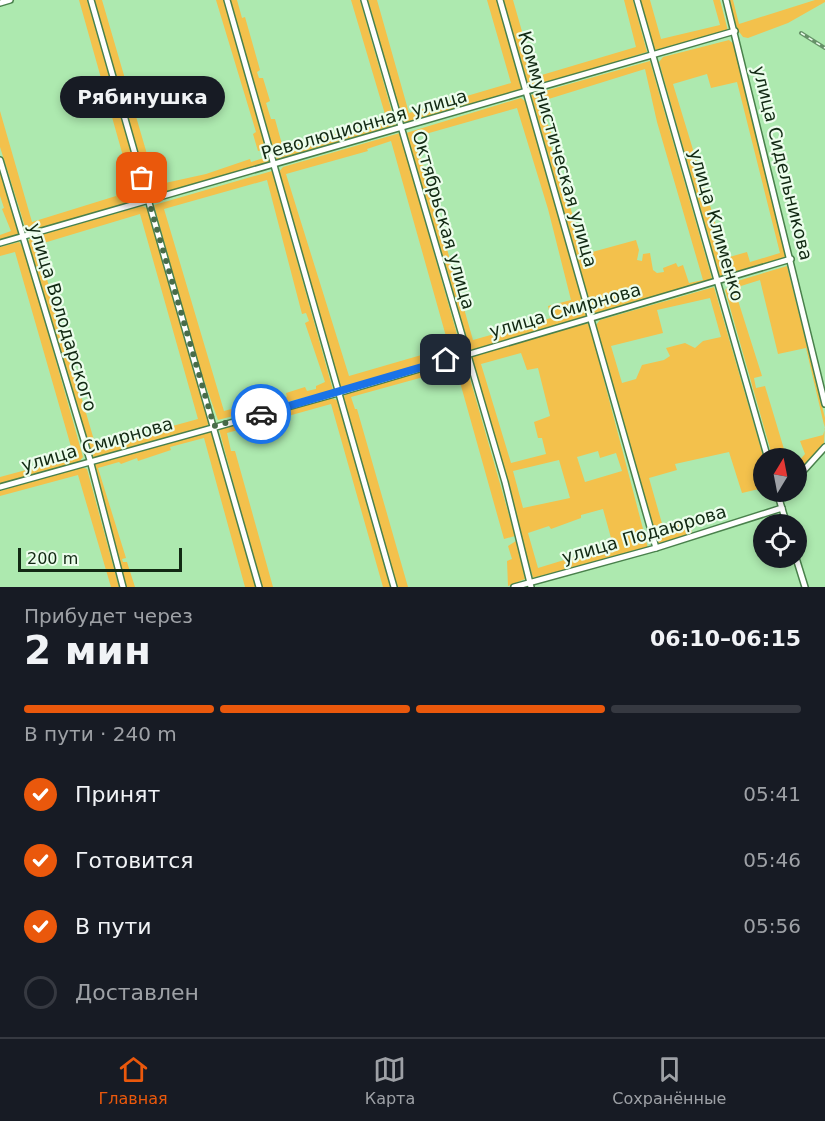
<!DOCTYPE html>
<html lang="ru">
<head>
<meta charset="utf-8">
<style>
	body { margin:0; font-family:"DejaVu Sans",sans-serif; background:#20242c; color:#f1f3f6; height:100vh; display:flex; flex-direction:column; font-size:22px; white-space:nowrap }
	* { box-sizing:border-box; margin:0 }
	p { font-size:20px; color:#9ea1a6 }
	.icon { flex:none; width:33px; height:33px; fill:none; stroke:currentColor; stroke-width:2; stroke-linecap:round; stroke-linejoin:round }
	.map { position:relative; height:587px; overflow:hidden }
	.drawer { display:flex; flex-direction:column; background:#171b24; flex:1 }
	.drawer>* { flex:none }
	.needle { width:39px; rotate:10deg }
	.fabs { position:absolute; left:753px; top:448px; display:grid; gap:12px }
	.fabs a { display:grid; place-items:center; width:54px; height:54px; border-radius:50%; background:#171b24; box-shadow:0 3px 9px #0003; font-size:30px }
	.scale { position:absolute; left:18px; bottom:15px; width:164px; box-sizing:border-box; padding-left:6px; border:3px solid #122913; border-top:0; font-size:16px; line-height:21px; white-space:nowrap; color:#122913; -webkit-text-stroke:4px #ecfdec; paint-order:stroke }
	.pin { position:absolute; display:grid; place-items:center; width:51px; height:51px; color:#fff; margin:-26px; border-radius:12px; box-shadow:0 3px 9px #0006 }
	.courier { position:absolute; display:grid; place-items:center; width:60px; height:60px; margin:-30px; border:4px solid #1a73e8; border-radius:50%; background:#fff; color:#222; box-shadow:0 2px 8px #0007 }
	.bubble { position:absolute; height:42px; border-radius:21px; background:#171b24; box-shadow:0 3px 9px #0003; font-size:20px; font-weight:700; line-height:42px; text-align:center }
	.summary em { font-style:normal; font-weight:700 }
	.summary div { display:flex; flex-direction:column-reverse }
	.summary { display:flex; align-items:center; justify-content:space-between; height:102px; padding:0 24px }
	h1 { font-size:39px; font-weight:700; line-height:45px }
	.bar { display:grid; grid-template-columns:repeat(4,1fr); gap:9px 6px; align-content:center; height:72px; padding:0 24px }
	.bar i { height:8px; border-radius:4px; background:#363941 }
	.bar .current { background:#ea580c }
	.bar p { grid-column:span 4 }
	ol { padding:0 24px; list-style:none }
	li { display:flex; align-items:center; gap:18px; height:66px }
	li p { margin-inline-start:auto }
	li .icon { padding:6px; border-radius:50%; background:#ea580c; color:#fff; stroke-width:4 }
	li:last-child { color:#9ea1a6 }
	li i { width:33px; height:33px; border:3px solid #363941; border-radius:50% }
	.dock { display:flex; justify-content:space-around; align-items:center; height:84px; border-top:2px solid #363941; background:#171b24; font-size:16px; color:#9ea1a6 }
	.dock a { display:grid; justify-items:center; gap:3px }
	.dock .current { color:#ea580c }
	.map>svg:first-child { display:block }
	.green { fill:#f3c14c; fill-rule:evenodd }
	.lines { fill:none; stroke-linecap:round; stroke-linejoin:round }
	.minor-casing { stroke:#49814c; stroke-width:8 }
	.minor { stroke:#fff; stroke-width:5 }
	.rail-casing { stroke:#669168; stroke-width:4 }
	.rail { stroke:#ecfdec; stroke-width:1.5; stroke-dasharray:4.5; stroke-linecap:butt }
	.done { stroke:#486c4a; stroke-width:6; stroke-dasharray:0 10.8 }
	.route { stroke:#1a73e8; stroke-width:8 }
	.labels { text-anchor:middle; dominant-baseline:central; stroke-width:4.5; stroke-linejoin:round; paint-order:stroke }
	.street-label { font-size:18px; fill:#122913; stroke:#ecfdec }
</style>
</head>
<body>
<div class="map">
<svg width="825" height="587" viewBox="0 0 825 587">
	<rect width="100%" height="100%" fill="#ade9af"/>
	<g class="green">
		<polygon points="79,0 87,0 145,200 27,233 0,147 0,111 32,222 116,196 116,192 132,188"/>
		<polygon points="94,0 102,0 156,185 206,174 250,159 251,162 264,158 261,150 258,151 253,134 256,132 216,0 224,0 272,163 151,197"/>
		<polygon points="230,0 237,0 242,18 245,17 260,70 257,72 259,78 263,78 270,101 266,103 271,119 275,119 283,148 303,143 304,145 312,143 311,140 387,121 351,0 360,0 396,126 277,162"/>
		<polygon points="368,0 377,0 409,113 511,83 487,0 497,0 522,91 404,125"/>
		<polygon points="503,0 513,0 535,77 636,47 624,0 633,0 647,52 529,89"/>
		<polygon points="639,0 650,0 661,39 720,25 713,0 720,0 728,31 655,50"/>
		<polygon points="728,0 733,0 739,24 815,0 825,0 825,2 788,23 748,38 743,37 737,29"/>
		<path d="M729 40 735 45 788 259 720 278 659 62 663 57ZM707 74 711 88 737 82 780 253 750 262 747 252 726 258 673 84Z"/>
		<path d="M650 61 713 282 593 315 531 95ZM645 69 657 122 703 280 689 283 683 265 678 267 676 263 663 268 664 272 657 273 653 270 650 253 643 254 642 261 637 260 639 250 636 240 585 254 548 137 552 135 539 102Z"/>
		<path d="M521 98 526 102 588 319 469 351 406 133ZM517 108 548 209 571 300 548 306 551 318 473 340 415 137Z"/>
		<path d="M400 133 462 352 341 390 278 173 283 167ZM391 141 449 347 349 376 286 174 368 151 367 149Z"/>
		<polygon points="0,167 20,235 0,241 0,235 11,231 2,209 4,208 0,196"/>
		<path d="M272 171 333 390 218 420 198 364 154 205ZM267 180 302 314 306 313 309 321 305 323 325 382 316 386V389L307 391 305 387 286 393 287 397 280 399 279 396 259 404 258 402 224 411 164 209Z"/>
		<path d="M142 206 149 209 210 422 206 427 93 459 86 456 28 242 30 238ZM140 214 198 419 96 447 37 245Z"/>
		<polygon points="19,242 24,247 83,457 79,462 0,484 0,477 74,457 15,252 0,256 0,247"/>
		<polygon points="787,266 825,418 824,444 797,474 797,463 805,454 800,441 823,435 825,429 806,348 778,354 760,280 741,286 741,289 735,291 762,376 754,378 756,388 765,386 787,459 773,459 725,290 734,282"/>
		<path d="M714 287 764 459 763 488 742 493 729 452 675 464 677 470 649 478 663 527 688 520 693 535 656 547 596 325 600 320ZM710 298 721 337 703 341 695 348 685 343 666 348 670 356 664 360 642 365 636 379 622 383 611 346 663 333 657 310Z"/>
		<path d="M589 323 648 548 533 578 470 355ZM521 353 527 370 538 368 550 416 534 422 538 438H542L546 454 511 463 481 364ZM598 451 600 458 616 453 622 471 585 482 577 457ZM559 460 570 498 523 508 513 471ZM603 509 613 545 538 568 528 533 549 526 551 529 581 518V515Z"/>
		<polygon points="458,359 465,361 515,536 504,539 456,368 351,397 355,409 357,409 408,587 397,587 343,398 346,393"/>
		<polygon points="331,398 337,400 391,587 383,587 331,404 227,433 231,451 235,451 273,587 261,587 219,429 223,426"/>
		<polygon points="212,430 256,587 245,587 204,438 170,447 171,450 138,461 137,458 121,464 119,462 98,468 126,558 122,559 123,562 127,562 135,587 124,587 91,464"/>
		<polygon points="81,467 87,469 119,587 111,587 78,475 0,496 0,491"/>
		<polygon points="516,541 525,579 508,586 507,561 512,559 508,546"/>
	</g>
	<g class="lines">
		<g class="minor-casing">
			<g id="minor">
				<polyline points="91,0 259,587"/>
				<polyline points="227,0 394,587"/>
				<polyline points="364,0 505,482 531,587"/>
				<polyline points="500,0 656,548"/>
				<polyline points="637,0 768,459"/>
				<polyline points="726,0 825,404"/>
				<polyline points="0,3 10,0"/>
				<polyline points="0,160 90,460 123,587"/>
				<polyline points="0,243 735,31"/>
				<polyline points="796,479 825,447"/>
				<polyline points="0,487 338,393 791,259"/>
				<polyline points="777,492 787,525"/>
				<polyline points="796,558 805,587"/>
				<polyline points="514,587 656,548 782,508"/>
			</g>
		</g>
		<use href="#minor" class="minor"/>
		<g class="rail-casing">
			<polyline id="rail" points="801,33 825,48"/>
		</g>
		<use href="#rail" class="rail"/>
	</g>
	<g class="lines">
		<polyline class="done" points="142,178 214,426 261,414"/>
		<polyline class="route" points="261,414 446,360"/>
	</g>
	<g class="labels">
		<g class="street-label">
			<text transform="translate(364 124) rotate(-16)">Революционная улица</text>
			<text transform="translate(558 149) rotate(74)">Коммунистическая улица</text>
			<text transform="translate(783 163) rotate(76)">улица Сидельникова</text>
			<text transform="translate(444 220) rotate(74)">Октябрьская улица</text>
			<text transform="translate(717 225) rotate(74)">улица Клименко</text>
			<text transform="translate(565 310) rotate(-16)">улица Смирнова</text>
			<text transform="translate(63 317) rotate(73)">улица Володарского</text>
			<text transform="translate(97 444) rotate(-16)">улица Смирнова</text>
			<text transform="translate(644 534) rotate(-16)">улица Подаюрова</text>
		</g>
	</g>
</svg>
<div class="fabs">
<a><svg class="needle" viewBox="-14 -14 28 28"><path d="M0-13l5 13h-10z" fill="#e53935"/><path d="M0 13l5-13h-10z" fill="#9ea1a6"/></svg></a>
<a><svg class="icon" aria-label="locate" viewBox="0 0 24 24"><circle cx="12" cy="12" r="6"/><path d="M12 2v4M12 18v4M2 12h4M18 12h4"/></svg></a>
</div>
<div class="scale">200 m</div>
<div class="pin" style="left:142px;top:178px;background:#ea580c"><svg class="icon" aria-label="bag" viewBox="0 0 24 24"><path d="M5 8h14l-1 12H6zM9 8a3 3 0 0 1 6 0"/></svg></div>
<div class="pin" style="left:446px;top:360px;background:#1f2937"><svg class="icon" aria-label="home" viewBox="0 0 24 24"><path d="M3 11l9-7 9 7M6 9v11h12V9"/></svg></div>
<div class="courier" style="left:261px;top:414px"><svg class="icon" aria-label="car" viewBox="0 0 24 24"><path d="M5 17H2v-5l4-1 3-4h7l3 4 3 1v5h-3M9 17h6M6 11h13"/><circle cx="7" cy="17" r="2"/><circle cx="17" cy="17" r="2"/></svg></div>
<div class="bubble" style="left:60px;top:76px;width:165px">Рябинушка</div>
</div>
<section class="drawer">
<div class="summary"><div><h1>2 мин</h1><p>Прибудет через</p></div><em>06:10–06:15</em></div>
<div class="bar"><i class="current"></i><i class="current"></i><i class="current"></i><i></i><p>В пути · 240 m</p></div>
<ol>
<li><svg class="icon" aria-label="check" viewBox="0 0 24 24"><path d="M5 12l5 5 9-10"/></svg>Принят<p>05:41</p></li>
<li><svg class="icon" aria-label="check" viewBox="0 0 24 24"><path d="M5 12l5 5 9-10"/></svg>Готовится<p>05:46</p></li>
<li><svg class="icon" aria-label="check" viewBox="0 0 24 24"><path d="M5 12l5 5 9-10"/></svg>В пути<p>05:56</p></li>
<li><i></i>Доставлен</li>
</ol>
</section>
<nav class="dock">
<a class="current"><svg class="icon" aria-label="home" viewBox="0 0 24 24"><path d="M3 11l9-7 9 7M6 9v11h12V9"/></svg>Главная</a>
<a><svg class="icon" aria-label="map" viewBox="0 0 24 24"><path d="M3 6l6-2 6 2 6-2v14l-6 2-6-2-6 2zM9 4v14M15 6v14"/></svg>Карта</a>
<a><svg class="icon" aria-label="saved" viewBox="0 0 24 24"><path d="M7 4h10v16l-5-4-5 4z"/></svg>Сохранённые</a>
</nav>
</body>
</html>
